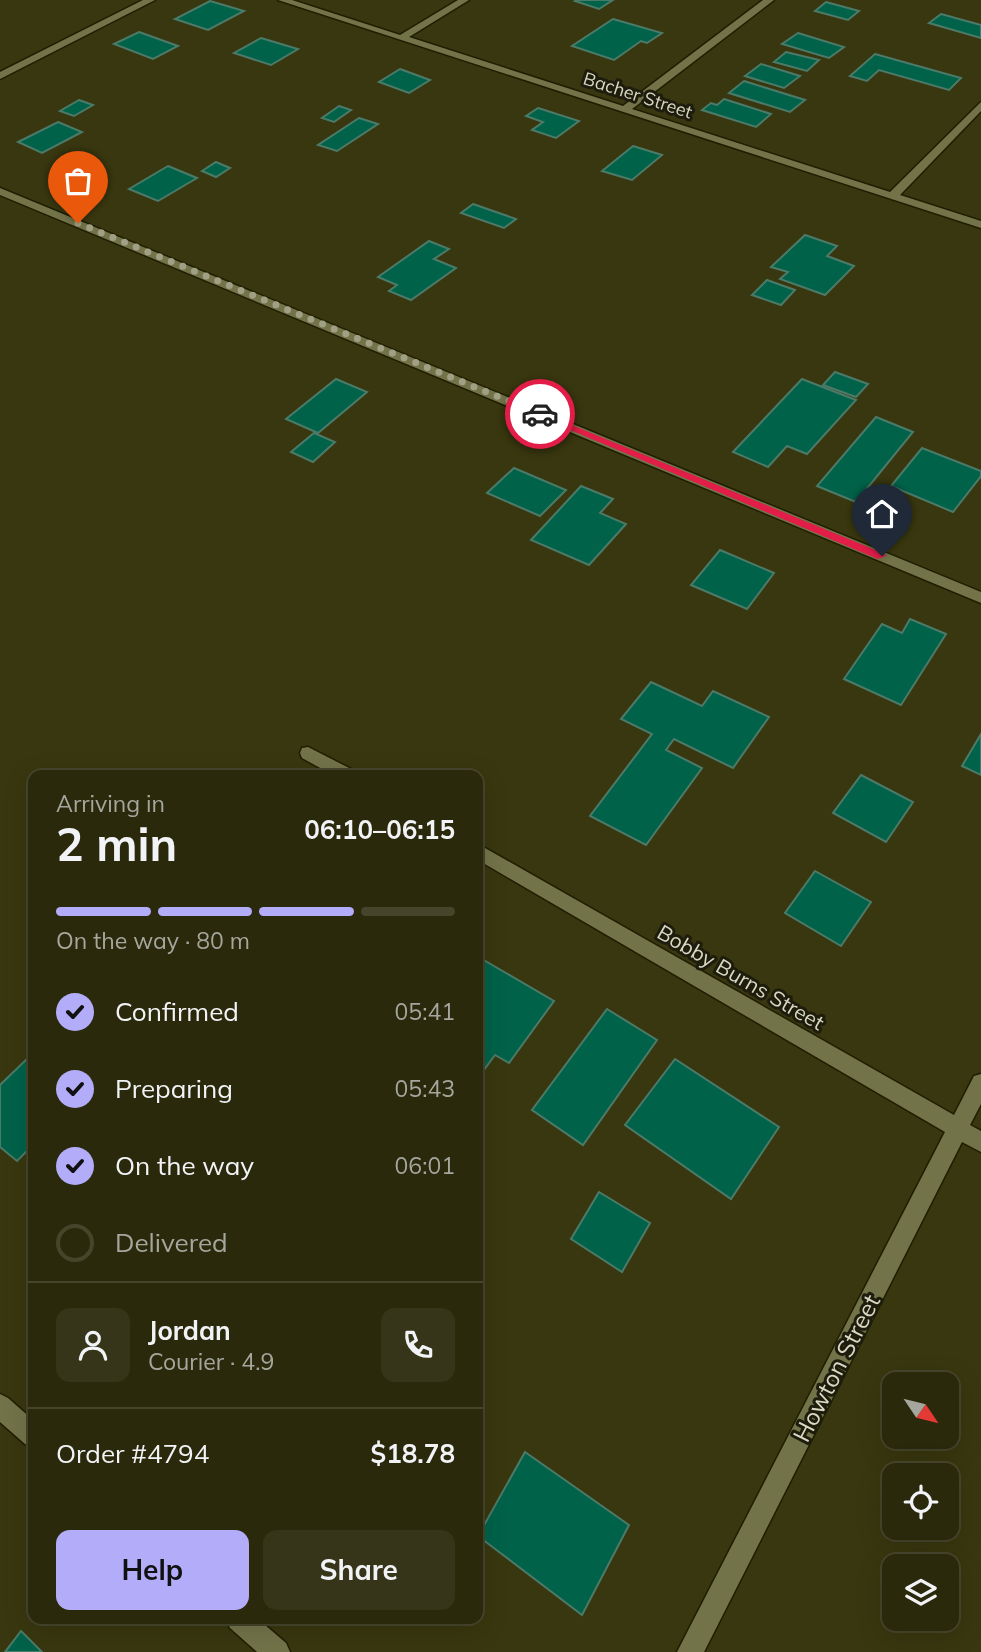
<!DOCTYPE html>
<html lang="en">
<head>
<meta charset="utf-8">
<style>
	body { margin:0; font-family:Mulish,sans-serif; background:#363519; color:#f1f3f6; height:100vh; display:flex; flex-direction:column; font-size:26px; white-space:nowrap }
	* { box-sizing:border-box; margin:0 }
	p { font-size:23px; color:#a5a69d }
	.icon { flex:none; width:38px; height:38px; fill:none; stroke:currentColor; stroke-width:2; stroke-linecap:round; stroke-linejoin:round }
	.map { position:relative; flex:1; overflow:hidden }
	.sheet { position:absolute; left:28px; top:770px; width:455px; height:854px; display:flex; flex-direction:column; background:#2a290b; border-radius:14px; box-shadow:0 7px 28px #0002,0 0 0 2px #46452c }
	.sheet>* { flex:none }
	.needle { width:46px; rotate:125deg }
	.controls { position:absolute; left:882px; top:1372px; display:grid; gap:14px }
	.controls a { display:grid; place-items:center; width:77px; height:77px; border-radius:14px; background:#2a290b; box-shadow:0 7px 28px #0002,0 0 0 2px #46452c; font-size:35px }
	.pin { position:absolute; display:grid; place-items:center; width:60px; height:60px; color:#fff; margin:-72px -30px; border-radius:50% 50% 50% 0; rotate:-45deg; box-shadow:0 0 7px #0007 }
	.pin .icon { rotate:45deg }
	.courier { position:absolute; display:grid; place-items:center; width:70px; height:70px; margin:-35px; border:5px solid #e11d48; border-radius:50%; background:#fff; color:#222; box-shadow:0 2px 9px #0007 }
	.head em { font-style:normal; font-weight:700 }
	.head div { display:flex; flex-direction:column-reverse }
	.head { display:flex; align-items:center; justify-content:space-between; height:119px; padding:0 28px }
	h1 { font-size:46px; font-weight:700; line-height:52px }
	.bar { display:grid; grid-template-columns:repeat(4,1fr); gap:10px 7px; align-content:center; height:84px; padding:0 28px }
	.bar i { height:9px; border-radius:5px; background:#46452c }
	.bar .on { background:#b3adf9 }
	.bar p { grid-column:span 4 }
	.line { display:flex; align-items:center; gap:18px; padding:0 28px; border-top:2px solid #46452c }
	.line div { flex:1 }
	.round { display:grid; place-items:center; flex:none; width:74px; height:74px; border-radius:14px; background:#363519 }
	ol { padding:0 28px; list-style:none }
	li { display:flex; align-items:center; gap:21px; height:77px }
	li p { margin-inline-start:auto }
	li .icon { padding:7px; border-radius:50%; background:#b3adf9; color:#111; stroke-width:4 }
	li:last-child { color:#a5a69d }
	li i { width:38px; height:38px; border:4px solid #46452c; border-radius:50% }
	.cta { display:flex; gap:14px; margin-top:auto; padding:14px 28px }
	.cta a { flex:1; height:80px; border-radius:14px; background:#b3adf9; color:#111; font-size:28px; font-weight:700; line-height:80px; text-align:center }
	.cta a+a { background:#363519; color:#f1f3f6 }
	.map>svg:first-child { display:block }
	.building { fill:#006249; stroke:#4c7a68; stroke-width:2 }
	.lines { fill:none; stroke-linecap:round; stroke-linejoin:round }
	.street-casing { stroke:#1f1e01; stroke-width:3 }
	.street { fill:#73734a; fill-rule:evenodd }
	.route { fill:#e11d48 }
	.done { stroke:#a0a084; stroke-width:7; stroke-dasharray:0 12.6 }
	.labels { text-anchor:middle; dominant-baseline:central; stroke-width:6; stroke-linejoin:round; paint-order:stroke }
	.far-street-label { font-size:18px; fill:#d8d8c3; stroke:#1e1d0d }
	.street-label { font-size:21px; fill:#d8d8c3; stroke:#1e1d0d }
	.near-street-label { font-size:24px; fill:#d8d8c3; stroke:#1e1d0d }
</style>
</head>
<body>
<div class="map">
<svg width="981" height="1652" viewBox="0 0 981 1652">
	<rect width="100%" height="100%" fill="#38370f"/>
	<g class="building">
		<polygon points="577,0 613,0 599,9 575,1"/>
		<polygon points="210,1 244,11 208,30 175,19"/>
		<polygon points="826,2 859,11 848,20 815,11"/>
		<polygon points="941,14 981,25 981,38 929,23"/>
		<polygon points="613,19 662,33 647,43 641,41 614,60 572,46"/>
		<polygon points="139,32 178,46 153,59 114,44"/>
		<polygon points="798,33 844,47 829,58 782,44"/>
		<polygon points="261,38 298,49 271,65 234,53"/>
		<polygon points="786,52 819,60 807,71 774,62"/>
		<polygon points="875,54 961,78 949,90 879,70 867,81 850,76"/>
		<polygon points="761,64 800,76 784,88 745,76"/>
		<polygon points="400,69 430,80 409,93 379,82"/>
		<polygon points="744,81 805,100 790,112 729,93"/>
		<polygon points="724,99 771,114 756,127 702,110 711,103 717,105"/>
		<polygon points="79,100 93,105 74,116 60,111"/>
		<polygon points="339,106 351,110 334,122 322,118"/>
		<polygon points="538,108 579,121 556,138 532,130 543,122 526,116"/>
		<polygon points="359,118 378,124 337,151 318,145"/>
		<polygon points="58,122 82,132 42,153 18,142"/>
		<polygon points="633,146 662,155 632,180 602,171"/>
		<polygon points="216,162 230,168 216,177 202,171"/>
		<polygon points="168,166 197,178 158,201 129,189"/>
		<polygon points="473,204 516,219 504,228 461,213"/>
		<polygon points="805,235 837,246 827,256 854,266 825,295 780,279 788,272 771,267"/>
		<polygon points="429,241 449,249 434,259 456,268 411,300 389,291 397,285 378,277"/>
		<polygon points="767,280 795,290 781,305 752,295"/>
		<polygon points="835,372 868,384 856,397 823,385"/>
		<polygon points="336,379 367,392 318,433 286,419"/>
		<polygon points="802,379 856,400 807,454 787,446 768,467 733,452"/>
		<polygon points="876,417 913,432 856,502 817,486"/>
		<polygon points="314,433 335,442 313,462 291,452"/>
		<polygon points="922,448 981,471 981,476 953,512 891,486"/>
		<polygon points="514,468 566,490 540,516 487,493"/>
		<polygon points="581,486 613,499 600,513 626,524 589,565 531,540"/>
		<polygon points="720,550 774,573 747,609 691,585"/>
		<polygon points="910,619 946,634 901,705 844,679 882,624 902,633"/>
		<polygon points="651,682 702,706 713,691 769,717 733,768 674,739 666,750 702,768 646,845 590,816 652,734 621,719"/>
		<polygon points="981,734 981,775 962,766"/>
		<polygon points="861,775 913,802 886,842 833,813"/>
		<polygon points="815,871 871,902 841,946 785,913"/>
		<polygon points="482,959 554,1001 509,1063 495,1055 478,1078 478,999 482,994 478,992 478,965"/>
		<polygon points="607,1009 657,1040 583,1145 532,1110"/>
		<polygon points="33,1053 33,1145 17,1161 0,1147 0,1085"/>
		<polygon points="675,1059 779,1127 731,1199 625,1125"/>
		<polygon points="599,1192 650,1223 622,1272 571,1239"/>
		<polygon points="525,1452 629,1525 582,1615 478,1536"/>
		<polygon points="21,1631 42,1652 5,1652"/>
	</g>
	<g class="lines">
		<g class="street-casing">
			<g id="street">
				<polygon points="143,0 155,0 0,79 0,72"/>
				<polygon points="278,0 292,0 400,35 458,0 469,0 409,37 623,106 763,0 774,0 632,109 890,192 981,102 981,111 900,195 981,221 981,228"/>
				<polygon points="0,188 981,592 981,603 0,195"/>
				<polygon points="308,747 353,770 355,775 333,775 302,758 300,753 302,748"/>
				<polygon points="478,844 954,1115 974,1076 981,1074 981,1104 970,1125 981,1131 981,1152 962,1142 704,1652 677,1652 945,1132 478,860"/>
				<polygon points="0,1394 8,1398 33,1420 33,1448 25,1444 0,1422"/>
				<polygon points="226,1619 258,1619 286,1643 290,1652 257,1652 230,1628"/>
			</g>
		</g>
		<use href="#street" class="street"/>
	</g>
	<polygon class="route" points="540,412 885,554 886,556 878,559 537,416 536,414"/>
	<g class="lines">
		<polyline class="done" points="78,223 540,414"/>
	</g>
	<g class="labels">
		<g class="far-street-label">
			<text transform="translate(638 95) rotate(18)">Bacher Street</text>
		</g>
		<g class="street-label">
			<text transform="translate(741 977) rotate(30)">Bobby Burns Street</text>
		</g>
		<g class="near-street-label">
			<text transform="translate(836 1368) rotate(-63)">Howton Street</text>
		</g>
	</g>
</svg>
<div class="controls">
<a><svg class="needle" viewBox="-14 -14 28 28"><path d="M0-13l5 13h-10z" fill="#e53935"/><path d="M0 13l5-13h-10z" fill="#a5a69d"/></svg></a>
<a><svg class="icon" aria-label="locate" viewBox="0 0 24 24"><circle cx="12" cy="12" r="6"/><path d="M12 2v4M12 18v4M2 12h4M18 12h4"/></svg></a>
<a><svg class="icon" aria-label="layers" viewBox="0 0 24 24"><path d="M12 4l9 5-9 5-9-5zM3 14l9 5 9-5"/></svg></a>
</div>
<div class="pin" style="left:78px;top:223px;background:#ea580c"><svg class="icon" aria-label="bag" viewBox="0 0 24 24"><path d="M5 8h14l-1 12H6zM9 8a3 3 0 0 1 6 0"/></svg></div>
<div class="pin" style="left:882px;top:556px;background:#1f2937"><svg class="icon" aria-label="home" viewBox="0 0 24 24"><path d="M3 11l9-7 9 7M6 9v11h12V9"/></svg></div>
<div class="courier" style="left:540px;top:414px"><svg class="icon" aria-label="car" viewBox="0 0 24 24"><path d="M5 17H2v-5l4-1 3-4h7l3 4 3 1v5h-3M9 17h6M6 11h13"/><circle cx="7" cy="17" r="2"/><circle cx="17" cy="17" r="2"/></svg></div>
<section class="sheet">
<div class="head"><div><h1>2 min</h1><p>Arriving in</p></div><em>06:10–06:15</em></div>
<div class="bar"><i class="on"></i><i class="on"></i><i class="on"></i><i></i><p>On the way · 80 m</p></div>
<ol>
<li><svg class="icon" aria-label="check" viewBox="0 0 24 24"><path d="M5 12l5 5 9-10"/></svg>Confirmed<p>05:41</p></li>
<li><svg class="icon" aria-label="check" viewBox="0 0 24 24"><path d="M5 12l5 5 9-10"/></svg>Preparing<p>05:43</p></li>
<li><svg class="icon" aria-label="check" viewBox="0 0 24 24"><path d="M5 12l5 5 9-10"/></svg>On the way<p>06:01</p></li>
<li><i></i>Delivered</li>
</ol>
<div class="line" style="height:126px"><a class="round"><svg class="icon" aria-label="person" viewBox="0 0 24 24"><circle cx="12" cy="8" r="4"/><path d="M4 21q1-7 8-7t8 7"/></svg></a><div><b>Jordan</b><p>Courier · 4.9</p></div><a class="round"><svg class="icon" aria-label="phone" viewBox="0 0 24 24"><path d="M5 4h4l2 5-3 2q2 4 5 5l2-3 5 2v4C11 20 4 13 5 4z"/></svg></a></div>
<div class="line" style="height:91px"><div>Order #4794</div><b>$18.78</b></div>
<div class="cta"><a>Help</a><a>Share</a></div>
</section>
</div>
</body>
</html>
